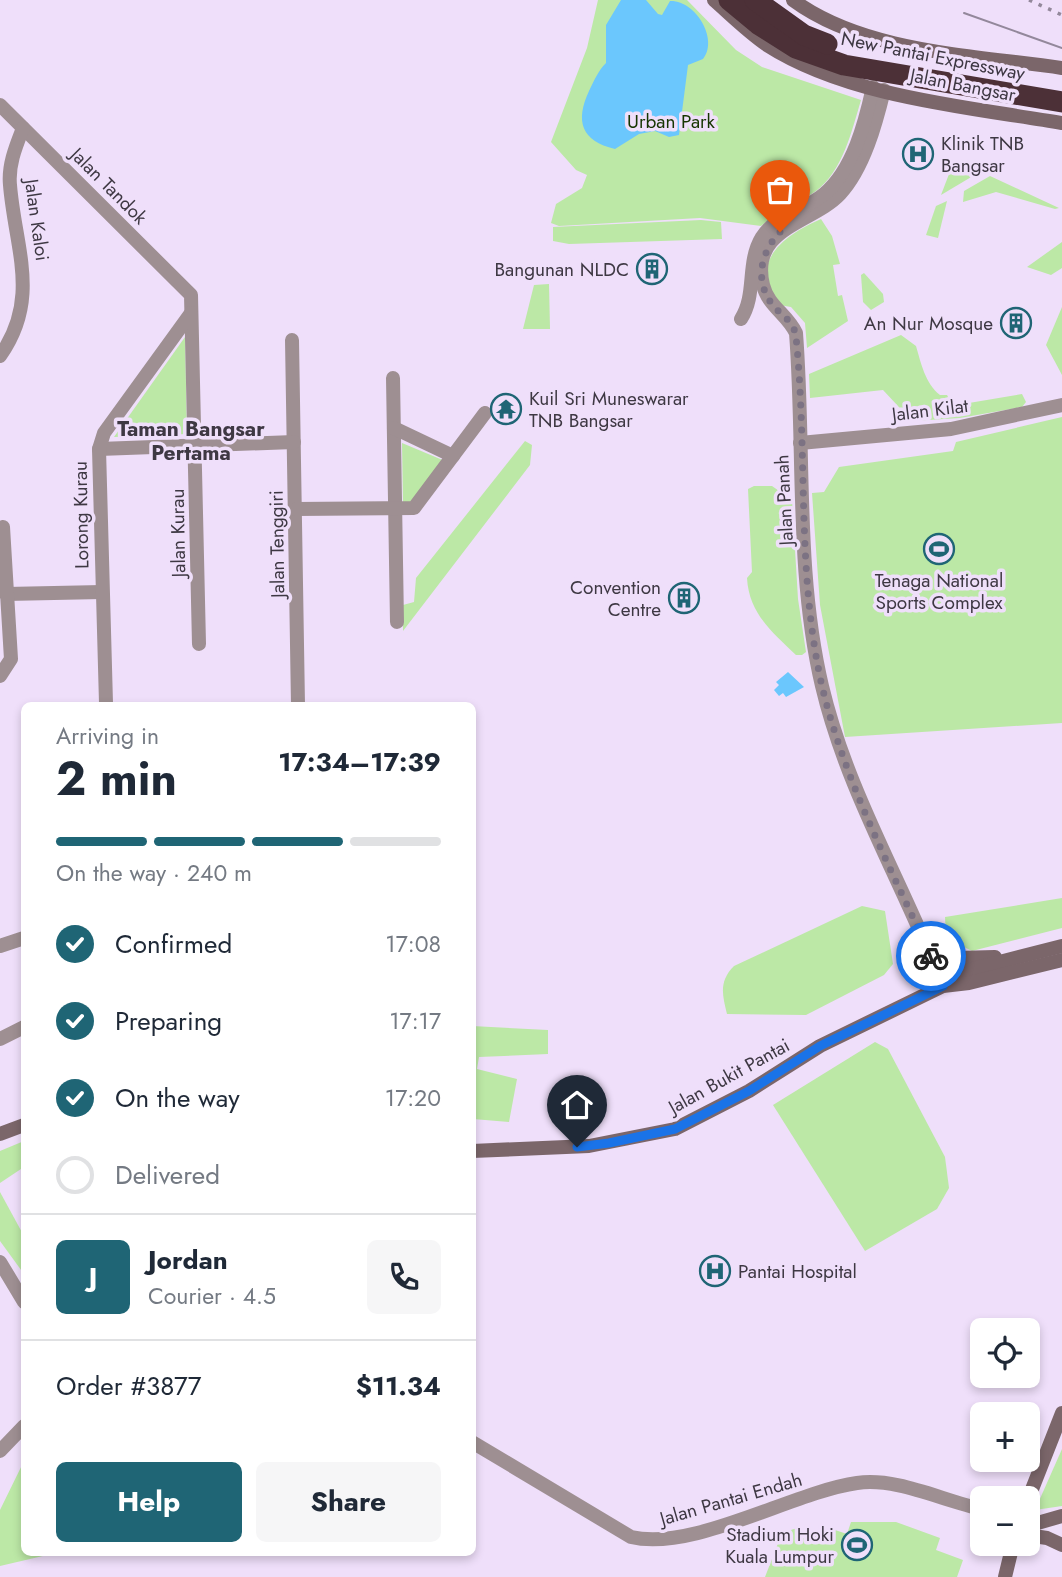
<!DOCTYPE html>
<html lang="en">
<head>
<meta charset="utf-8">
<style>
	body { margin:0; font-family:Jost,sans-serif; background:#f6f6f7; color:#1f2937; height:100vh; display:flex; flex-direction:column; font-size:26px; white-space:nowrap }
	* { box-sizing:border-box; margin:0 }
	p { font-size:23px; color:#747a83 }
	.icon { flex:none; width:38px; height:38px; fill:none; stroke:currentColor; stroke-width:2; stroke-linecap:round; stroke-linejoin:round }
	.map { position:relative; flex:1; overflow:hidden }
	.panel { position:absolute; left:21px; top:702px; width:455px; height:854px; display:flex; flex-direction:column; background:#fff; border-radius:10px; box-shadow:0 4px 10px #0003 }
	.panel>* { flex:none }
	.controls { position:absolute; left:970px; top:1318px; display:grid; gap:14px }
	.controls a { display:grid; place-items:center; width:70px; height:70px; border-radius:10px; background:#fff; box-shadow:0 4px 10px #0003; font-size:35px }
	.pin { position:absolute; display:grid; place-items:center; width:60px; height:60px; color:#fff; margin:-72px -30px; border-radius:50% 50% 50% 0; rotate:-45deg; box-shadow:0 0 7px #0007 }
	.pin .icon { rotate:45deg }
	.courier { position:absolute; display:grid; place-items:center; width:70px; height:70px; margin:-35px; border:5px solid #1a73e8; border-radius:50%; background:#fff; color:#222; box-shadow:0 2px 9px #0007 }
	.head em { font-style:normal; font-weight:700 }
	.head div { display:flex; flex-direction:column-reverse }
	.head { display:flex; align-items:center; justify-content:space-between; height:119px; padding:0 35px }
	h1 { font-size:46px; font-weight:700; line-height:52px }
	.bar { display:grid; grid-template-columns:repeat(4,1fr); gap:10px 7px; align-content:center; height:84px; padding:0 35px }
	.bar i { height:9px; border-radius:5px; background:#e0e1e3 }
	.bar .current { background:#1f6575 }
	.bar p { grid-column:span 4 }
	.line { display:flex; align-items:center; gap:18px; padding:0 35px; border-top:2px solid #e0e1e3 }
	.line div { flex:1 }
	.round { display:grid; place-items:center; flex:none; width:74px; height:74px; border-radius:10px; background:#f6f6f7 }
	ol { padding:0 35px; list-style:none }
	li { display:flex; align-items:center; gap:21px; height:77px }
	li p { margin-inline-start:auto }
	li .icon { padding:7px; border-radius:50%; background:#1f6575; color:#fff; stroke-width:4 }
	li:last-child { color:#747a83 }
	li i { width:38px; height:38px; border:4px solid #e0e1e3; border-radius:50% }
	.action { display:flex; gap:14px; margin-top:auto; padding:14px 35px }
	.action a { flex:1; height:80px; border-radius:10px; background:#1f6575; color:#fff; font-size:28px; font-weight:700; line-height:80px; text-align:center }
	.action a+a { background:#f6f6f7; color:#1f2937 }
	.map>svg:first-child { display:block }
	.green { fill:#bce8a6 }
	.water { fill:#6bc7fd }
	.lines { fill:none; stroke-linecap:round; stroke-linejoin:round }
	.street { stroke:#9e8f92; stroke-width:14 }
	.secondary { stroke:#7b666a; stroke-width:14 }
	.highway { stroke:#4c3037; stroke-width:21 }
	.tram { stroke:#93889b; stroke-width:2 }
	.rail { stroke:#93889b; stroke-width:3.5; stroke-dasharray:3.5 7; stroke-linecap:butt }
	.done { stroke:#7c7283; stroke-width:7; stroke-dasharray:0 12.6 }
	.route { stroke:#1a73e8; stroke-width:9 }
	.labels { text-anchor:middle; dominant-baseline:central; stroke-width:7; stroke-linejoin:round; paint-order:stroke }
	.street-label { font-size:19px; fill:#3e3843; stroke:#efdffa }
	.park-label { font-size:19px; fill:#163500; stroke:#efdffa }
	.poi-label { font-size:19px; fill:#3e3843; stroke:#efdffa; text-anchor:end }
	.neighbourhood-label { font-size:21px; font-weight:bold; fill:#3e3843; stroke:#efdffa }
</style>
</head>
<body>
<div class="map">
<svg width="1062" height="1577" viewBox="0 0 1062 1577">
	<rect width="100%" height="100%" fill="#efdffa"/>
	<g class="green">
		<path d="M598 0H687L736 50 762 67 861 100C852 130 843 171 816 191 798 204 778 211 761 226L700 218 559 226 551 223 556 204 582 188 587 175 576 170 551 142 587 48Z"/>
		<polygon points="954,161 983,170 941,195"/>
		<polygon points="990,176 1059,208 1055,209 996,192 963,202 964,191"/>
		<polygon points="947,201 938,238 926,235 936,206"/>
		<path d="M821 219 832 236 840 264 833 265 838 296 842 295 848 321 807 348 805 323 791 307 779 305C746 263 784 235 821 219Z"/>
		<polygon points="701,220 721,222 722,239 569,244 553,241 553,227"/>
		<polygon points="1062,242 1062,268 1051,275 1027,267"/>
		<polygon points="864,273 883,294 884,302 871,310 863,302 861,275"/>
		<polygon points="549,284 550,329 523,329 534,285"/>
		<polygon points="1062,307 1062,375 1046,345"/>
		<path d="M901 335 916 346C921 363 925 383 940 395H947L951 402 957 405 1022 394 1026 402 1022 407 960 418 912 421 883 390 810 398 809 374Z"/>
		<polygon points="185,337 187,434 114,437"/>
		<polygon points="1062,417 1062,723 845,737 820,605 812,493 824,492 839,467 953,451 956,442"/>
		<polygon points="525,441 532,445 530,465 403,631 403,605 414,602 416,578"/>
		<polygon points="402,443 445,461 409,504 403,503"/>
		<path d="M754 486H772L792 500 798 599 806 652 802 655H796C771 631 749 613 747 578L752 572 748 489Z"/>
		<polygon points="1062,898 1062,928 972,951 946,938 945,917"/>
		<path d="M862 906 885 911 893 964 884 975 806 1015 727 1014C722 994 719 981 734 966Z"/>
		<polygon points="472,1026 548,1030 548,1054 479,1057 477,1069 517,1079 509,1122 473,1119"/>
		<polygon points="875,1042 888,1049 945,1157 949,1188 937,1209 865,1251 773,1105"/>
		<polygon points="24,1141 24,1167 0,1183 0,1151"/>
		<polygon points="0,1192 24,1236 24,1274 0,1241"/>
		<polygon points="1062,1449 1062,1506 1035,1510"/>
		<polygon points="24,1461 24,1552 60,1552 0,1566 0,1510"/>
		<polygon points="851,1522 896,1522 940,1538 936,1550 963,1560 957,1577 765,1577 782,1533 797,1528 828,1540 832,1529 847,1534"/>
	</g>
	<g class="water">
		<path d="M621 0H646L658 14 662 15 670 1C696 0 719 40 703 59L688 65 679 135 669 137 655 131 639 134 615 149C581 141 575 121 589 91 594 81 598 71 606 63V25Z"/>
		<polygon points="788,672 804,687 786,697 783,693 779,696 774,690 779,685 776,682"/>
	</g>
	<g class="lines">
		<g class="street">
			<path d="M884 90C876 123 864 168 840 194 813 223 749 228 763 285 768 306 787 314 796 333 805 450 795 571 822 686 847 792 904 885 943 986"/>
			<polyline points="0,105 191,295 199,644"/>
			<path d="M741 319C757 294 746 263 762 237 777 214 804 211 824 194 853 170 865 123 873 87"/>
			<polyline points="292,340 298,705"/>
			<path d="M0 356C41 298 15 248 10 185 8 165 16 146 23 128"/>
			<polyline points="393,378 397,622"/>
			<polyline points="394,428 453,456"/>
			<polyline points="800,443 951,429 1062,405"/>
			<polyline points="99,449 294,442"/>
			<polyline points="296,509 414,508 485,413"/>
			<polyline points="6,594 102,592"/>
			<polyline points="0,676 11,659 3,527"/>
			<polyline points="106,703 99,449 104,433 191,313"/>
			<polyline points="0,946 24,938"/>
			<polyline points="0,1039 24,1027"/>
			<polyline points="0,1262 24,1302"/>
			<path d="M472 1442 631 1537C693 1552 793 1492 857 1483 897 1477 943 1501 982 1509"/>
			<polyline points="0,1451 24,1426"/>
		</g>
		<g class="secondary">
			<path d="M714 0C731 15 748 32 767 45 848 97 968 107 1062 123"/>
			<path d="M793 0C865 53 974 55 1062 68"/>
			<polyline points="922,936 956,958 995,957"/>
			<polyline points="948,984 961,972 1062,946"/>
			<polyline points="0,1134 24,1125"/>
			<polyline points="472,1151 589,1146 675,1129 749,1091 820,1046 943,986 969,983 1062,960"/>
			<polyline points="1027,1502 1062,1413"/>
			<polyline points="1027,1526 1062,1516"/>
			<polyline points="1027,1535 1047,1538 1062,1545"/>
			<polyline points="1005,1577 1013,1544"/>
		</g>
		<g class="highway">
			<polyline points="729,0 758,24 796,48 844,65 1062,102"/>
			<polyline points="755,0 804,35 827,44"/>
		</g>
		<polyline class="tram" points="964,13 1062,48"/>
		<polyline class="rail" points="1029,0 1062,15"/>
	</g>
	<g class="lines">
		<path class="done" d="M780 232C761 252 754 280 772 304 781 316 794 320 796 337 808 453 796 571 822 686 844 780 891 869 931 956"/>
		<polyline class="route" points="577,1147 609,1143 675,1129 749,1091 820,1046 943,986 931,956"/>
	</g>
	<defs>
		<g id="hospital-ring" transform="scale(1.575)"><circle r="9.5" fill="#efdffa" stroke="#1f6575" stroke-width="1.5"/><path d="M-5-5h3v3.5h4V-5h3V5h-3V1.5h-4V5h-3Z" fill="#1f6575"/></g>
		<g id="building-ring" transform="scale(1.575)"><circle r="9.5" fill="#efdffa" stroke="#1f6575" stroke-width="1.5"/><path d="M-4-6H4V6H1V3H-1V6H-4ZM-2.5-4.3h1.7v1.8h-1.7ZM.8-4.3h1.7v1.8H.8ZM-2.5-1h1.7V.8h-1.7ZM.8-1h1.7V.8H.8Z" fill="#1f6575"/></g>
		<g id="temple-ring" transform="scale(1.575)"><circle r="9.5" fill="#efdffa" stroke="#1f6575" stroke-width="1.5"/><path d="M0-6L5-2H3V0L6.5 2.5H4V6H1.5V3h-3V6H-4V2.5H-6.5L-3 0V-2H-5Z" fill="#1f6575"/></g>
		<g id="stadium-ring" transform="scale(1.575)"><circle r="9.5" fill="#efdffa" stroke="#1f6575" stroke-width="1.5"/><path d="M0-5a6.5 5 0 1 0 0 10a6.5 5 0 1 0 0-10ZM-3.5-1.8h7v3.6h-7Z" fill="#1f6575"/></g>
	</defs>
	<g fill-rule="evenodd">
		<use href="#hospital-ring" x="918" y="154"/>
		<use href="#building-ring" x="652" y="269"/>
		<use href="#building-ring" x="1016" y="323"/>
		<use href="#temple-ring" x="506" y="409"/>
		<use href="#stadium-ring" x="939" y="549"/>
		<use href="#building-ring" x="684" y="598"/>
		<use href="#hospital-ring" x="715" y="1271"/>
		<use href="#stadium-ring" x="857" y="1545"/>
	</g>
	<g class="labels">
		<g class="street-label">
			<text transform="translate(933 56) rotate(11)">New Pantai Expressway</text>
			<text transform="translate(963 85) rotate(11)">Jalan Bangsar</text>
			<text transform="translate(109 186) rotate(45)">Jalan Tandok</text>
			<text transform="translate(37 220) rotate(82)">Jalan Kaloi</text>
			<text transform="translate(930 410) rotate(-7)">Jalan Kilat</text>
			<text transform="translate(784 500) rotate(-93)">Jalan Panah</text>
			<text transform="translate(81 515) rotate(-91)">Lorong Kurau</text>
			<text transform="translate(178 533) rotate(-91)">Jalan Kurau</text>
			<text transform="translate(277 544) rotate(-91)">Jalan Tenggiri</text>
			<text transform="translate(729 1076) rotate(-29)">Jalan Bukit Pantai</text>
			<text transform="translate(731 1499) rotate(-16)">Jalan Pantai Endah</text>
		</g>
		<g class="park-label">
			<text x="671" y="121">Urban Park</text>
		</g>
		<g class="poi-label">
			<text x="941" y="143" text-anchor="start">Klinik TNB<tspan x="941" dy="22">Bangsar</tspan></text>
			<text x="629" y="269">Bangunan NLDC</text>
			<text x="993" y="323">An Nur Mosque</text>
			<text x="529" y="398" text-anchor="start">Kuil Sri Muneswarar<tspan x="529" dy="22">TNB Bangsar</tspan></text>
			<text x="939" y="580" text-anchor="middle">Tenaga National<tspan x="939" dy="22">Sports Complex</tspan></text>
			<text x="661" y="587">Convention<tspan x="661" dy="22">Centre</tspan></text>
			<text x="738" y="1271" text-anchor="start">Pantai Hospital</text>
			<text x="834" y="1534">Stadium Hoki<tspan x="834" dy="22">Kuala Lumpur</tspan></text>
		</g>
		<g class="neighbourhood-label">
			<text x="191" y="429">Taman Bangsar<tspan x="191" dy="24">Pertama</tspan></text>
		</g>
	</g>
</svg>
<div class="controls">
<a><svg class="icon" aria-label="locate" viewBox="0 0 24 24"><circle cx="12" cy="12" r="6"/><path d="M12 2v4M12 18v4M2 12h4M18 12h4"/></svg></a>
<a>+</a>
<a>−</a>
</div>
<div class="pin" style="left:780px;top:232px;background:#ea580c"><svg class="icon" aria-label="bag" viewBox="0 0 24 24"><path d="M5 8h14l-1 12H6zM9 8a3 3 0 0 1 6 0"/></svg></div>
<div class="pin" style="left:577px;top:1147px;background:#1f2937"><svg class="icon" aria-label="home" viewBox="0 0 24 24"><path d="M3 11l9-7 9 7M6 9v11h12V9"/></svg></div>
<div class="courier" style="left:931px;top:956px"><svg class="icon" aria-label="bike" viewBox="0 0 24 24"><circle cx="6" cy="16" r="4"/><circle cx="18" cy="16" r="4"/><path d="M6 16l4-8h5l3 8M10 8l3 8H6M13 5h3"/></svg></div>
<section class="panel">
<div class="head"><div><h1>2 min</h1><p>Arriving in</p></div><em>17:34–17:39</em></div>
<div class="bar"><i class="current"></i><i class="current"></i><i class="current"></i><i></i><p>On the way · 240 m</p></div>
<ol>
<li><svg class="icon" aria-label="check" viewBox="0 0 24 24"><path d="M5 12l5 5 9-10"/></svg>Confirmed<p>17:08</p></li>
<li><svg class="icon" aria-label="check" viewBox="0 0 24 24"><path d="M5 12l5 5 9-10"/></svg>Preparing<p>17:17</p></li>
<li><svg class="icon" aria-label="check" viewBox="0 0 24 24"><path d="M5 12l5 5 9-10"/></svg>On the way<p>17:20</p></li>
<li><i></i>Delivered</li>
</ol>
<div class="line" style="height:126px"><b class="round" style="background:#1f6575;color:#fff">J</b><div><b>Jordan</b><p>Courier · 4.5</p></div><a class="round"><svg class="icon" aria-label="phone" viewBox="0 0 24 24"><path d="M5 4h4l2 5-3 2q2 4 5 5l2-3 5 2v4C11 20 4 13 5 4z"/></svg></a></div>
<div class="line" style="height:91px"><div>Order #3877</div><b>$11.34</b></div>
<div class="action"><a>Help</a><a>Share</a></div>
</section>
</div>
</body>
</html>
